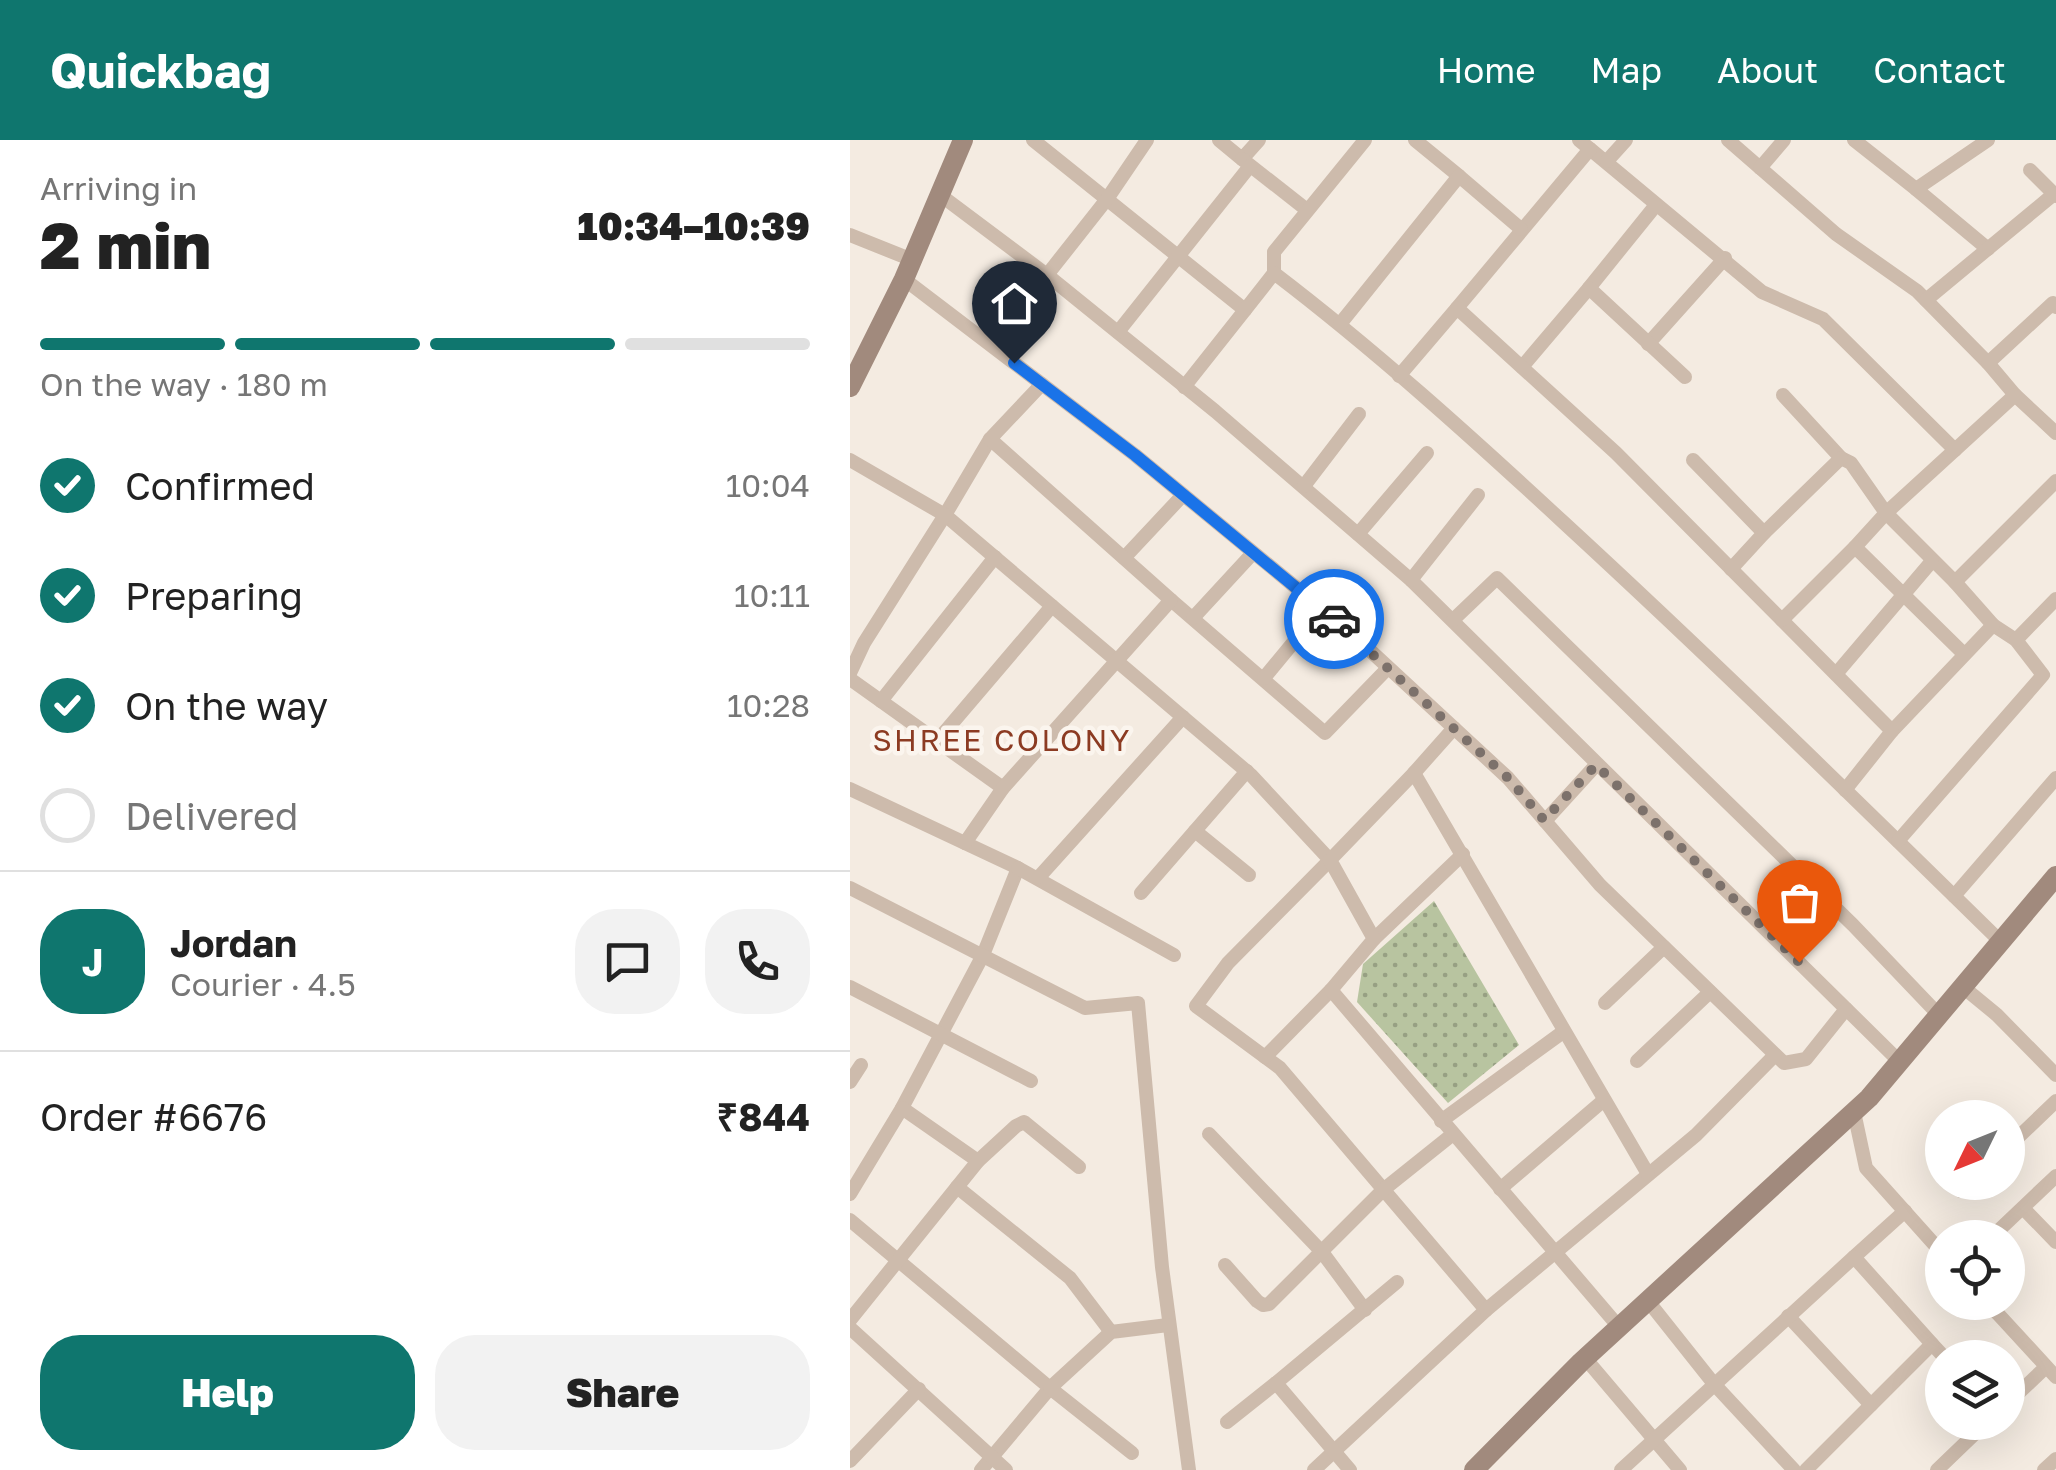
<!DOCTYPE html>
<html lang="en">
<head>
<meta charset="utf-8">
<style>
	body { margin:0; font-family:"Golos Text",sans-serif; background:#f2f2f2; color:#222; height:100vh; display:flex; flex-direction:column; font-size:38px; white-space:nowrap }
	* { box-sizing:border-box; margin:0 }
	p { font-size:32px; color:#767676 }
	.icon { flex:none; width:55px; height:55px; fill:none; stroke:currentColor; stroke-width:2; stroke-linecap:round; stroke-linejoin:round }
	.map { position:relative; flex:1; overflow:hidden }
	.sheet { display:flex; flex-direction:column; background:#fff; width:850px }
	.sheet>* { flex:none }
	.needle { width:65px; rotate:227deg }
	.fabs { position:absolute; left:1075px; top:960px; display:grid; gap:20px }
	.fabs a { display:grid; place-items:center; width:100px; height:100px; border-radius:50%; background:#fff; box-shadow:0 10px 40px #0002; font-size:50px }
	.pin { position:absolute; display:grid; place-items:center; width:85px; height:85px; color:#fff; margin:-102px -42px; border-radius:50% 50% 50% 0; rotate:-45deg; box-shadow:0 0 10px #0007 }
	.pin .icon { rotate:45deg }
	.courier { position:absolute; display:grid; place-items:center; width:100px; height:100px; margin:-50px; border:8px solid #1a73e8; border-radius:50%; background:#fff; color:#222; box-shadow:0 2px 12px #0007 }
	.headline em { font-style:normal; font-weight:800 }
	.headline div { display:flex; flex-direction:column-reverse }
	.headline { display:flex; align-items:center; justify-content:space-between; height:170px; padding:0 40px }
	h1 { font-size:65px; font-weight:800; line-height:75px }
	.bar { display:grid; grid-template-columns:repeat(4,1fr); gap:15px 10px; align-content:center; height:120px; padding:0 40px }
	.bar i { height:12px; border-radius:8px; background:#e0e0e0 }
	.bar .selected { background:#0f766e }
	.bar p { grid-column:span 4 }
	.line { display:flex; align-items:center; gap:25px; padding:0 40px; border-top:2px solid #e0e0e0 }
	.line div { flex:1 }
	.round { display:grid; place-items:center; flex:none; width:105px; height:105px; border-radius:40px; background:#f2f2f2 }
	ol { padding:0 40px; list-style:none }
	li { display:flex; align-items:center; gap:30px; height:110px }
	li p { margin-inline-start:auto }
	li .icon { padding:10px; border-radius:50%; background:#0f766e; color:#fff; stroke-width:4 }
	li:last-child { color:#767676 }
	li i { width:55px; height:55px; border:5px solid #e0e0e0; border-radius:50% }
	.button { display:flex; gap:20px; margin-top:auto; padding:20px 40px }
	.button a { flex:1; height:115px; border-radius:40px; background:#0f766e; color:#fff; font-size:40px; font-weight:800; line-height:115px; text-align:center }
	.button a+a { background:#f2f2f2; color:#222 }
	header { display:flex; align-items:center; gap:60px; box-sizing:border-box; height:140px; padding:0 50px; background:#0f766e; color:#fff }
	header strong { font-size:48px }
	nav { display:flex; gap:55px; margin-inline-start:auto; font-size:35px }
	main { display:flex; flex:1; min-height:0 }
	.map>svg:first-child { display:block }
	.park { fill:url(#park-dots) }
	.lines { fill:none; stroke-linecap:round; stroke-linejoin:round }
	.street { stroke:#cdbbac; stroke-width:14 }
	.secondary { stroke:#a18a7d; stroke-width:20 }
	.done { stroke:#7c716b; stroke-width:10; stroke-dasharray:0 18 }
	.route { stroke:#1a73e8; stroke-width:12 }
	.labels { text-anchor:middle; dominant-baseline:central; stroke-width:9; stroke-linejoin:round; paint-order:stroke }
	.neighbourhood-label { font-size:30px; letter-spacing:2.5px; fill:#8c3b22; stroke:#fbf5ee }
</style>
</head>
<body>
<header>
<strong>Quickbag</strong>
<nav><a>Home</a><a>Map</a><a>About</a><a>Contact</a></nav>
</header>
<main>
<section class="sheet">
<div class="headline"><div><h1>2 min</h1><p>Arriving in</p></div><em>10:34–10:39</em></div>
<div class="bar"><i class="selected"></i><i class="selected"></i><i class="selected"></i><i></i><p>On the way · 180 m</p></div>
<ol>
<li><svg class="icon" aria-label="check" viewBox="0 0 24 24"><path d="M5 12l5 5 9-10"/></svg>Confirmed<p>10:04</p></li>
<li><svg class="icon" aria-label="check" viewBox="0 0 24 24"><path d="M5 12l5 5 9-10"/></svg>Preparing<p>10:11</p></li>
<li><svg class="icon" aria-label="check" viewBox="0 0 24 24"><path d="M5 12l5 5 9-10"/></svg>On the way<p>10:28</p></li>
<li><i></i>Delivered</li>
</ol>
<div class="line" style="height:180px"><b class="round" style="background:#0f766e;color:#fff">J</b><div><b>Jordan</b><p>Courier · 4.5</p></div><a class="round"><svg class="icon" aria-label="chat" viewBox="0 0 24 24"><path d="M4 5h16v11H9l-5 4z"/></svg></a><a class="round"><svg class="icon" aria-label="phone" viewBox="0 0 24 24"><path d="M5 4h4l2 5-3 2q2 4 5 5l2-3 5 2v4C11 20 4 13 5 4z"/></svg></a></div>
<div class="line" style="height:130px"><div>Order #6676</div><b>₹844</b></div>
<div class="button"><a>Help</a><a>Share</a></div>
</section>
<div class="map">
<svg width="1206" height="1330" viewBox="0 0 1206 1330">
	<defs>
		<pattern id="park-dots" width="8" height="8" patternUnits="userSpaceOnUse" patternTransform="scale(2.5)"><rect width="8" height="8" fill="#b8c4a0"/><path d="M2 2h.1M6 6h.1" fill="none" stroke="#97a083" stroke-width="1.8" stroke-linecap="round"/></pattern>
	</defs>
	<rect width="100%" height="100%" fill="#f4ebe1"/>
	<polygon class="park" points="584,761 669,905 598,963 507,862 513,824"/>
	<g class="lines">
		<g class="street">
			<polyline points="183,0 395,170 334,247"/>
			<polyline points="369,0 392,19 409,0"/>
			<polyline points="565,0 609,36"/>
			<polyline points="878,0 986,94 1067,151 1138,223 1165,255"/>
			<polyline points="1004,0 1066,49"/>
			<polyline points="1138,0 1066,49 1138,109"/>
			<polyline points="740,9 912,152 973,179 1105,310"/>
			<polyline points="392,19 457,70"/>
			<polyline points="757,21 776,0"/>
			<polyline points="910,28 934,0"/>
			<polyline points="1180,30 1206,56"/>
			<polyline points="89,54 197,135 365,271 561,440 1050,922"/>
			<polyline points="0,95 60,119"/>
			<polyline points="424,133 424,112 515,0"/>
			<polyline points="197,135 257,59 297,0"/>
			<polyline points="54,139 285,315 500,492 658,638 750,745 934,923 956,919 996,869"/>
			<polyline points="739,148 806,65"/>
			<polyline points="1076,160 1204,54"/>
			<polyline points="607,168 740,9 729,0"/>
			<path d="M395 170 424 133C525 210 619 295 712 381 861 518 1006 660 1151 802"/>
			<polyline points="490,184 609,36 671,89"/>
			<polyline points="268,192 400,26"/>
			<polyline points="798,204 875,118"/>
			<polyline points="1138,223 1203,163 1206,167"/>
			<polyline points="672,227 739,148 835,237"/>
			<polyline points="549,236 607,168 766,313 1042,591 1143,485 1166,500 1193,535 1048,701"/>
			<polyline points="933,255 991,318 1001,323 1036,373 1005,407"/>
			<polyline points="140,299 95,375 401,635 480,720 378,823 346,866 430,928 636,1170 464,1330"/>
			<polyline points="0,320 95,375 14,503 0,533"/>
			<polyline points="843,320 914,393 881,429"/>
			<polyline points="454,346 509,274"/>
			<polyline points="914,393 991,318"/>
			<polyline points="508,394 577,313"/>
			<polyline points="274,418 333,355"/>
			<polyline points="561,440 628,355"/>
			<polyline points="1105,442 1206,341"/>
			<polyline points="321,460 475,593 538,528"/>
			<polyline points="343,478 403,413"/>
			<polyline points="603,480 647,438 1003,785 1089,875"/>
			<polyline points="932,480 1005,407 1114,514"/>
			<polyline points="1143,485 1105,442 1036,373 1165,255 1206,293"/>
			<polyline points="1166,500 1206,459"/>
			<polyline points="986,534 1082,421"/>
			<polyline points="414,538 471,469"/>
			<polyline points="0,539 153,648"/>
			<polyline points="31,561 145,417"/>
			<polyline points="87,601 202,466"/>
			<polyline points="564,633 604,588"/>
			<polyline points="0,649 168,728 133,815 52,968"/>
			<polyline points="995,650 1042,591"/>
			<polyline points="695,681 746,625"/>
			<polyline points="345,691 399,735"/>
			<polyline points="115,703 153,648 321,460 140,299 192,244"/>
			<polyline points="168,728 324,815"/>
			<polyline points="189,737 333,577"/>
			<polyline points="0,748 235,868 288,863 312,1127 339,1330"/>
			<polyline points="291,753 397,631"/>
			<polyline points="1104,756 1206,638"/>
			<polyline points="524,799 613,714"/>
			<polyline points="0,847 181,941"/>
			<polyline points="1113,847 1147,875 1206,935"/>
			<polyline points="755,863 814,807"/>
			<polyline points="415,917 481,850"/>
			<polyline points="787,921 860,852"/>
			<polyline points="0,942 11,925"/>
			<polyline points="1004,972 1016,1028 1092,1113"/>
			<polyline points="591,981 713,892"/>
			<polyline points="359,994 472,1112 515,1170"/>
			<polyline points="1158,1007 1206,961"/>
			<polyline points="107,1047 220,1138 261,1192"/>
			<polyline points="650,1049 754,960"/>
			<polyline points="1111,1051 1121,1042"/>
			<polyline points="0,1054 52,968 128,1021"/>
			<polyline points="1173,1068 1206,1102"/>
			<polyline points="0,1080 200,1248 131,1330"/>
			<polyline points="1148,1091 1206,1036"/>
			<polyline points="1004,1117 1055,1071"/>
			<polyline points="375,1125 407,1161 413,1165 419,1164 533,1050 603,994"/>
			<polyline points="798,1161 864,1244 944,1330"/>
			<polyline points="1137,1162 1206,1237"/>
			<polyline points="636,1170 846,995 925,915"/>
			<polyline points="938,1176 1021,1265"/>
			<polyline points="0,1180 128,1021 166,986 174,982 229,1027"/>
			<polyline points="769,1187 481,850 524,799 480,720 564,633 798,1034"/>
			<polyline points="0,1188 156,1330"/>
			<polyline points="1082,1204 1095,1218"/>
			<polyline points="735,1218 830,1330"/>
			<polyline points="1158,1263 1196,1227"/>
			<polyline points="377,1282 426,1243"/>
			<polyline points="282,1313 200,1248 261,1192 318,1185"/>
			<polyline points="0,1321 69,1249"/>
			<polyline points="500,1330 426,1243 547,1142"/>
			<polyline points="771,1330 1004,1117 1082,1204 956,1330"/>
			<polyline points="1087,1330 1137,1282"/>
			<polyline points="1194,1330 1206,1319"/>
		</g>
		<g class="secondary">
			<polyline points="0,247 54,139 113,0"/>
			<polyline points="624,1330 731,1222 1019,958 1206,736"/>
		</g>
	</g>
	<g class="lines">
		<polyline class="done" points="484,479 658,638 694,680 746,625 949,822"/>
		<polyline class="route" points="164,223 285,315 484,479"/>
	</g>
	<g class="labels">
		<g class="neighbourhood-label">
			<text x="152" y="600">SHREE COLONY</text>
		</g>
	</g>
</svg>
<div class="fabs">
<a><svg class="needle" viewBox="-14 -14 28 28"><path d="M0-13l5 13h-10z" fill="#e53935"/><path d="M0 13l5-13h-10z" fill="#767676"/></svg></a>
<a><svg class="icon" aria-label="locate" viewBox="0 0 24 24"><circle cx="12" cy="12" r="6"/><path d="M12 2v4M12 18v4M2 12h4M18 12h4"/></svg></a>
<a><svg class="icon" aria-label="layers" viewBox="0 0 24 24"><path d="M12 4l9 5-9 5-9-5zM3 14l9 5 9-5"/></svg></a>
</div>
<div class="pin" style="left:949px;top:822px;background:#ea580c"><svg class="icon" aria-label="bag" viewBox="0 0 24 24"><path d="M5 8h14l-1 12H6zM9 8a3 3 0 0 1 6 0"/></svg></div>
<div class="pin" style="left:164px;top:223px;background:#1f2937"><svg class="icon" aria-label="home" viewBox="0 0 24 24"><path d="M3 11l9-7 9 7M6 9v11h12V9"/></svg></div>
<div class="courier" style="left:484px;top:479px"><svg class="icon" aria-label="car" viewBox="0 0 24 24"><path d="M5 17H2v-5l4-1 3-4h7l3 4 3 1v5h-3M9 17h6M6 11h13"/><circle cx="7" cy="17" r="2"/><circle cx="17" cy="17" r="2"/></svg></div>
</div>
</main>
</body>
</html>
